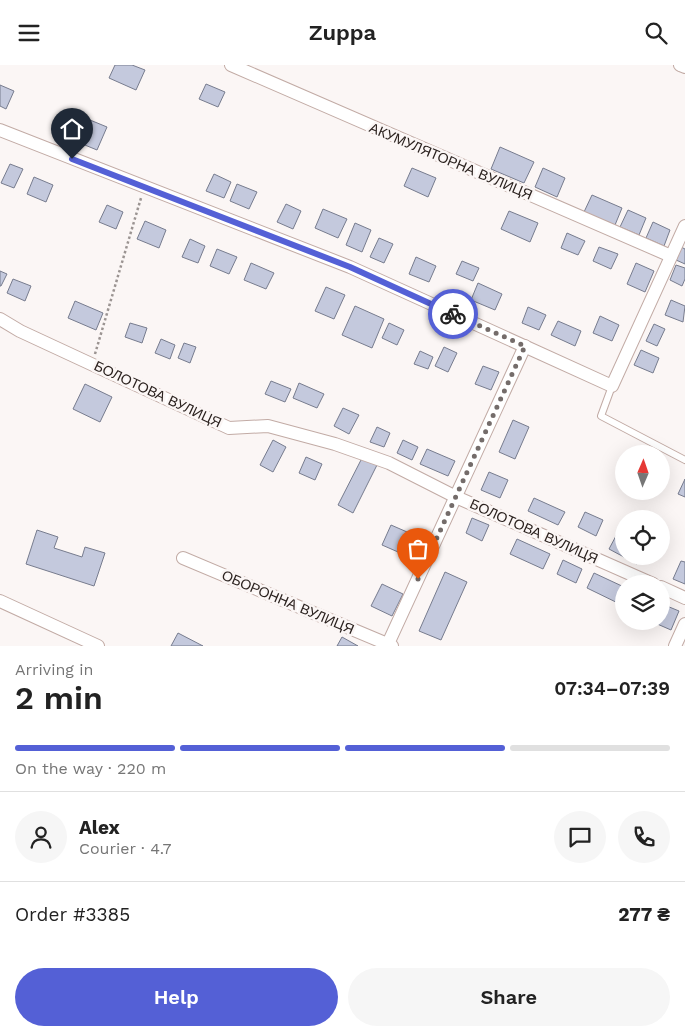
<!DOCTYPE html>
<html lang="en">
<head>
<meta charset="utf-8">
<style>
	body { margin:0; font-family:"Work Sans",sans-serif; background:#f6f6f6; color:#222; height:100vh; display:flex; flex-direction:column; font-size:19px; white-space:nowrap }
	* { box-sizing:border-box; margin:0 }
	p { font-size:16px; color:#767676 }
	.icon { flex:none; width:28px; height:28px; fill:none; stroke:currentColor; stroke-width:2; stroke-linecap:round; stroke-linejoin:round }
	.map { position:relative; height:581px; overflow:hidden }
	.side { display:flex; flex-direction:column; background:#fff; flex:1 }
	.side>* { flex:none }
	.needle { width:32px; rotate:2deg }
	.controls { position:absolute; left:615px; top:380px; display:grid; gap:10px }
	.controls a { display:grid; place-items:center; width:55px; height:55px; border-radius:50%; background:#fff; box-shadow:0 5px 20px #0002; font-size:25px }
	.pin { position:absolute; display:grid; place-items:center; width:42px; height:42px; color:#fff; margin:-51px -21px; border-radius:50% 50% 50% 0; rotate:-45deg; box-shadow:0 0 5px #0007 }
	.pin .icon { rotate:45deg }
	.courier { position:absolute; display:grid; place-items:center; width:50px; height:50px; margin:-25px; border:4px solid #5460d6; border-radius:50%; background:#fff; color:#222; box-shadow:0 1px 6px #0007 }
	.headline em { font-style:normal; font-weight:600 }
	.headline div { display:flex; flex-direction:column-reverse }
	.headline { display:flex; align-items:center; justify-content:space-between; height:85px; padding:0 15px }
	h1 { font-size:32px; font-weight:600; line-height:38px }
	.bar { display:grid; grid-template-columns:repeat(4,1fr); gap:8px 5px; align-content:center; height:60px; padding:0 15px }
	.bar i { height:6px; border-radius:4px; background:#e0e0e0 }
	.bar .current { background:#5460d6 }
	.bar p { grid-column:span 4 }
	.line { display:flex; align-items:center; gap:12px; padding:0 15px; border-top:1px solid #e0e0e0 }
	.line div { flex:1 }
	.round { display:grid; place-items:center; flex:none; width:52px; height:52px; border-radius:26px; background:#f6f6f6 }
	.cta { display:flex; gap:10px; margin-top:auto; padding:10px 15px }
	.cta a { flex:1; height:58px; border-radius:30px; background:#5460d6; color:#fff; font-size:20px; font-weight:600; line-height:58px; text-align:center }
	.cta a+a { background:#f6f6f6; color:#222 }
	header { display:flex; justify-content:space-between; align-items:center; height:65px; padding:0 15px; background:#fff; font-size:22px; font-weight:600 }
	.map>svg:first-child { display:block }
	.building { fill:#c4c9dd; stroke:#777c8e }
	.lines { fill:none; stroke-linecap:round; stroke-linejoin:round }
	.service-casing { stroke:#c2aba5; stroke-width:8 }
	.minor-casing { stroke:#c2aba5; stroke-width:14 }
	.path { stroke:#9b9492; stroke-width:2.5; stroke-dasharray:2.5 2.5; stroke-linecap:butt }
	.service { stroke:#fff; stroke-width:6 }
	.minor { stroke:#fff; stroke-width:12 }
	.done { stroke:#746c6a; stroke-width:5; stroke-dasharray:0 9 }
	.route { stroke:#5460d6; stroke-width:6 }
	.labels { text-anchor:middle; dominant-baseline:central; stroke-width:5; stroke-linejoin:round; paint-order:stroke }
	.street-label { font-size:14px; fill:#2b221f; stroke:#fbf6f5 }
</style>
</head>
<body>
<header><svg class="icon" aria-label="menu" viewBox="0 0 24 24"><path d="M4 6h16M4 12h16M4 18h16"/></svg>Zuppa<svg class="icon" aria-label="search" viewBox="0 0 24 24"><circle cx="10" cy="10" r="6"/><path d="M15 15l6 6"/></svg></header>
<div class="map">
<svg width="685" height="581" viewBox="0 0 685 581">
	<rect width="100%" height="100%" fill="#fbf6f5"/>
	<g class="building">
		<polygon points="115,0 132,0 145,5 136,25 109,13"/>
		<polygon points="206,19 225,27 218,42 199,34"/>
		<polygon points="0,20 14,26 6,44 0,41"/>
		<polygon points="65,47 80,54 71,73 57,67"/>
		<polygon points="90,55 107,62 97,85 80,78"/>
		<polygon points="500,82 534,97 524,118 491,104"/>
		<polygon points="10,99 23,104 14,123 1,118"/>
		<polygon points="412,103 436,113 428,132 404,121"/>
		<polygon points="543,103 565,113 557,132 535,122"/>
		<polygon points="214,109 231,117 224,133 206,126"/>
		<polygon points="34,112 53,120 46,137 27,129"/>
		<polygon points="237,119 257,127 249,144 230,136"/>
		<polygon points="592,130 622,143 615,160 584,147"/>
		<polygon points="286,139 301,146 293,164 277,157"/>
		<polygon points="107,140 123,147 116,164 99,157"/>
		<polygon points="323,144 347,154 338,173 315,163"/>
		<polygon points="628,145 646,153 639,170 620,162"/>
		<polygon points="509,146 538,158 530,177 501,164"/>
		<polygon points="145,156 166,165 159,183 137,174"/>
		<polygon points="653,157 670,165 664,181 646,173"/>
		<polygon points="355,158 371,165 362,187 346,180"/>
		<polygon points="567,168 585,176 578,190 561,183"/>
		<polygon points="379,173 393,179 384,198 370,192"/>
		<polygon points="190,174 205,181 198,198 182,192"/>
		<polygon points="599,182 618,189 611,204 593,196"/>
		<polygon points="681,182 685,184 685,199 676,195"/>
		<polygon points="217,184 237,192 229,209 210,201"/>
		<polygon points="416,192 436,201 429,217 409,209"/>
		<polygon points="462,196 479,203 473,216 456,209"/>
		<polygon points="251,198 274,208 266,224 244,215"/>
		<polygon points="636,198 654,206 645,227 627,219"/>
		<polygon points="676,200 685,203 685,214 682,221 670,215"/>
		<polygon points="0,206 7,209 1,221 0,221"/>
		<polygon points="13,214 31,221 25,236 7,228"/>
		<polygon points="478,218 502,229 495,245 471,235"/>
		<polygon points="326,222 345,230 334,254 315,246"/>
		<polygon points="671,235 685,241 683,257 665,250"/>
		<polygon points="75,236 103,248 96,265 68,253"/>
		<polygon points="355,241 384,254 372,283 342,270"/>
		<polygon points="528,242 546,250 539,265 522,258"/>
		<polygon points="600,251 619,260 612,276 593,268"/>
		<polygon points="558,256 581,266 575,281 551,270"/>
		<polygon points="130,258 147,263 142,278 125,272"/>
		<polygon points="389,258 404,265 397,280 382,273"/>
		<polygon points="654,259 665,264 657,281 646,276"/>
		<polygon points="161,274 175,280 170,294 155,288"/>
		<polygon points="184,278 196,282 190,298 178,293"/>
		<polygon points="444,282 457,288 448,307 435,301"/>
		<polygon points="641,285 659,293 653,308 634,300"/>
		<polygon points="420,286 433,292 428,304 414,299"/>
		<polygon points="483,301 499,307 491,325 475,319"/>
		<polygon points="271,316 291,324 285,337 265,329"/>
		<polygon points="299,318 324,329 317,343 293,333"/>
		<polygon points="85,319 112,332 100,357 73,344"/>
		<polygon points="343,343 359,350 349,369 334,361"/>
		<polygon points="513,355 529,362 515,394 499,387"/>
		<polygon points="377,362 390,368 384,382 370,377"/>
		<polygon points="273,375 286,382 273,407 260,400"/>
		<polygon points="403,375 418,382 412,395 397,388"/>
		<polygon points="427,384 455,396 448,411 420,399"/>
		<polygon points="306,392 322,399 315,415 299,408"/>
		<polygon points="362,393 377,400 353,448 338,440"/>
		<polygon points="489,407 508,415 500,433 481,425"/>
		<polygon points="685,414 685,432 678,429"/>
		<polygon points="534,433 565,447 558,460 528,446"/>
		<polygon points="585,447 603,455 596,471 578,462"/>
		<polygon points="472,453 489,460 482,476 466,468"/>
		<polygon points="391,460 414,470 405,490 382,480"/>
		<polygon points="37,465 58,472 54,483 82,492 85,482 105,488 94,521 26,499"/>
		<polygon points="617,469 624,473 624,491 641,491 637,499 609,484"/>
		<polygon points="517,474 550,489 543,504 510,489"/>
		<polygon points="563,495 582,504 576,518 557,509"/>
		<polygon points="681,496 685,497 685,519 673,514"/>
		<polygon points="445,507 467,517 441,575 419,566"/>
		<polygon points="594,508 624,522 624,541 587,523"/>
		<polygon points="382,519 403,529 392,551 371,541"/>
		<polygon points="662,539 679,546 671,565 655,558 655,556 661,556"/>
		<polygon points="178,568 203,581 171,581"/>
		<polygon points="342,572 358,581 337,581"/>
	</g>
	<g class="lines">
		<g class="service-casing">
			<polyline id="service" points="612,321 601,351 685,395"/>
		</g>
		<g class="minor-casing">
			<g id="minor">
				<polyline points="231,0 671,191"/>
				<polyline points="680,0 685,2"/>
				<polyline points="0,65 350,202 612,321 685,161"/>
				<polyline points="0,254 20,266 229,363 268,361 335,379 389,398 456,432 653,519"/>
				<polyline points="183,493 392,581"/>
				<polyline points="661,522 685,533"/>
				<polyline points="0,536 98,581"/>
				<polyline points="387,581 525,281"/>
				<polyline points="675,581 685,559"/>
			</g>
		</g>
		<polyline class="path" points="95,289 141,133"/>
		<use href="#service" class="service"/>
		<use href="#minor" class="minor"/>
	</g>
	<g class="lines">
		<polyline class="done" points="418,514 525,281 453,249"/>
		<polyline class="route" points="72,94 350,202 453,249"/>
	</g>
	<g class="labels">
		<g class="street-label">
			<text transform="translate(451 96) rotate(23)">АКУМУЛЯТОРНА ВУЛИЦЯ</text>
			<text transform="translate(158 329) rotate(25)">БОЛОТОВА ВУЛИЦЯ</text>
			<text transform="translate(534 466) rotate(24)">БОЛОТОВА ВУЛИЦЯ</text>
			<text transform="translate(288 537) rotate(23)">ОБОРОННА ВУЛИЦЯ</text>
		</g>
	</g>
</svg>
<div class="controls">
<a><svg class="needle" viewBox="-14 -14 28 28"><path d="M0-13l5 13h-10z" fill="#e53935"/><path d="M0 13l5-13h-10z" fill="#767676"/></svg></a>
<a><svg class="icon" aria-label="locate" viewBox="0 0 24 24"><circle cx="12" cy="12" r="6"/><path d="M12 2v4M12 18v4M2 12h4M18 12h4"/></svg></a>
<a><svg class="icon" aria-label="layers" viewBox="0 0 24 24"><path d="M12 4l9 5-9 5-9-5zM3 14l9 5 9-5"/></svg></a>
</div>
<div class="pin" style="left:418px;top:514px;background:#ea580c"><svg class="icon" aria-label="bag" viewBox="0 0 24 24"><path d="M5 8h14l-1 12H6zM9 8a3 3 0 0 1 6 0"/></svg></div>
<div class="pin" style="left:72px;top:94px;background:#1f2937"><svg class="icon" aria-label="home" viewBox="0 0 24 24"><path d="M3 11l9-7 9 7M6 9v11h12V9"/></svg></div>
<div class="courier" style="left:453px;top:249px"><svg class="icon" aria-label="bike" viewBox="0 0 24 24"><circle cx="6" cy="16" r="4"/><circle cx="18" cy="16" r="4"/><path d="M6 16l4-8h5l3 8M10 8l3 8H6M13 5h3"/></svg></div>
</div>
<section class="side">
<div class="headline"><div><h1>2 min</h1><p>Arriving in</p></div><em>07:34–07:39</em></div>
<div class="bar"><i class="current"></i><i class="current"></i><i class="current"></i><i></i><p>On the way · 220 m</p></div>
<div class="line" style="height:90px"><a class="round"><svg class="icon" aria-label="person" viewBox="0 0 24 24"><circle cx="12" cy="8" r="4"/><path d="M4 21q1-7 8-7t8 7"/></svg></a><div><b>Alex</b><p>Courier · 4.7</p></div><a class="round"><svg class="icon" aria-label="chat" viewBox="0 0 24 24"><path d="M4 5h16v11H9l-5 4z"/></svg></a><a class="round"><svg class="icon" aria-label="phone" viewBox="0 0 24 24"><path d="M5 4h4l2 5-3 2q2 4 5 5l2-3 5 2v4C11 20 4 13 5 4z"/></svg></a></div>
<div class="line" style="height:65px"><div>Order #3385</div><b>277 ₴</b></div>
<div class="cta"><a>Help</a><a>Share</a></div>
</section>
</body>
</html>
